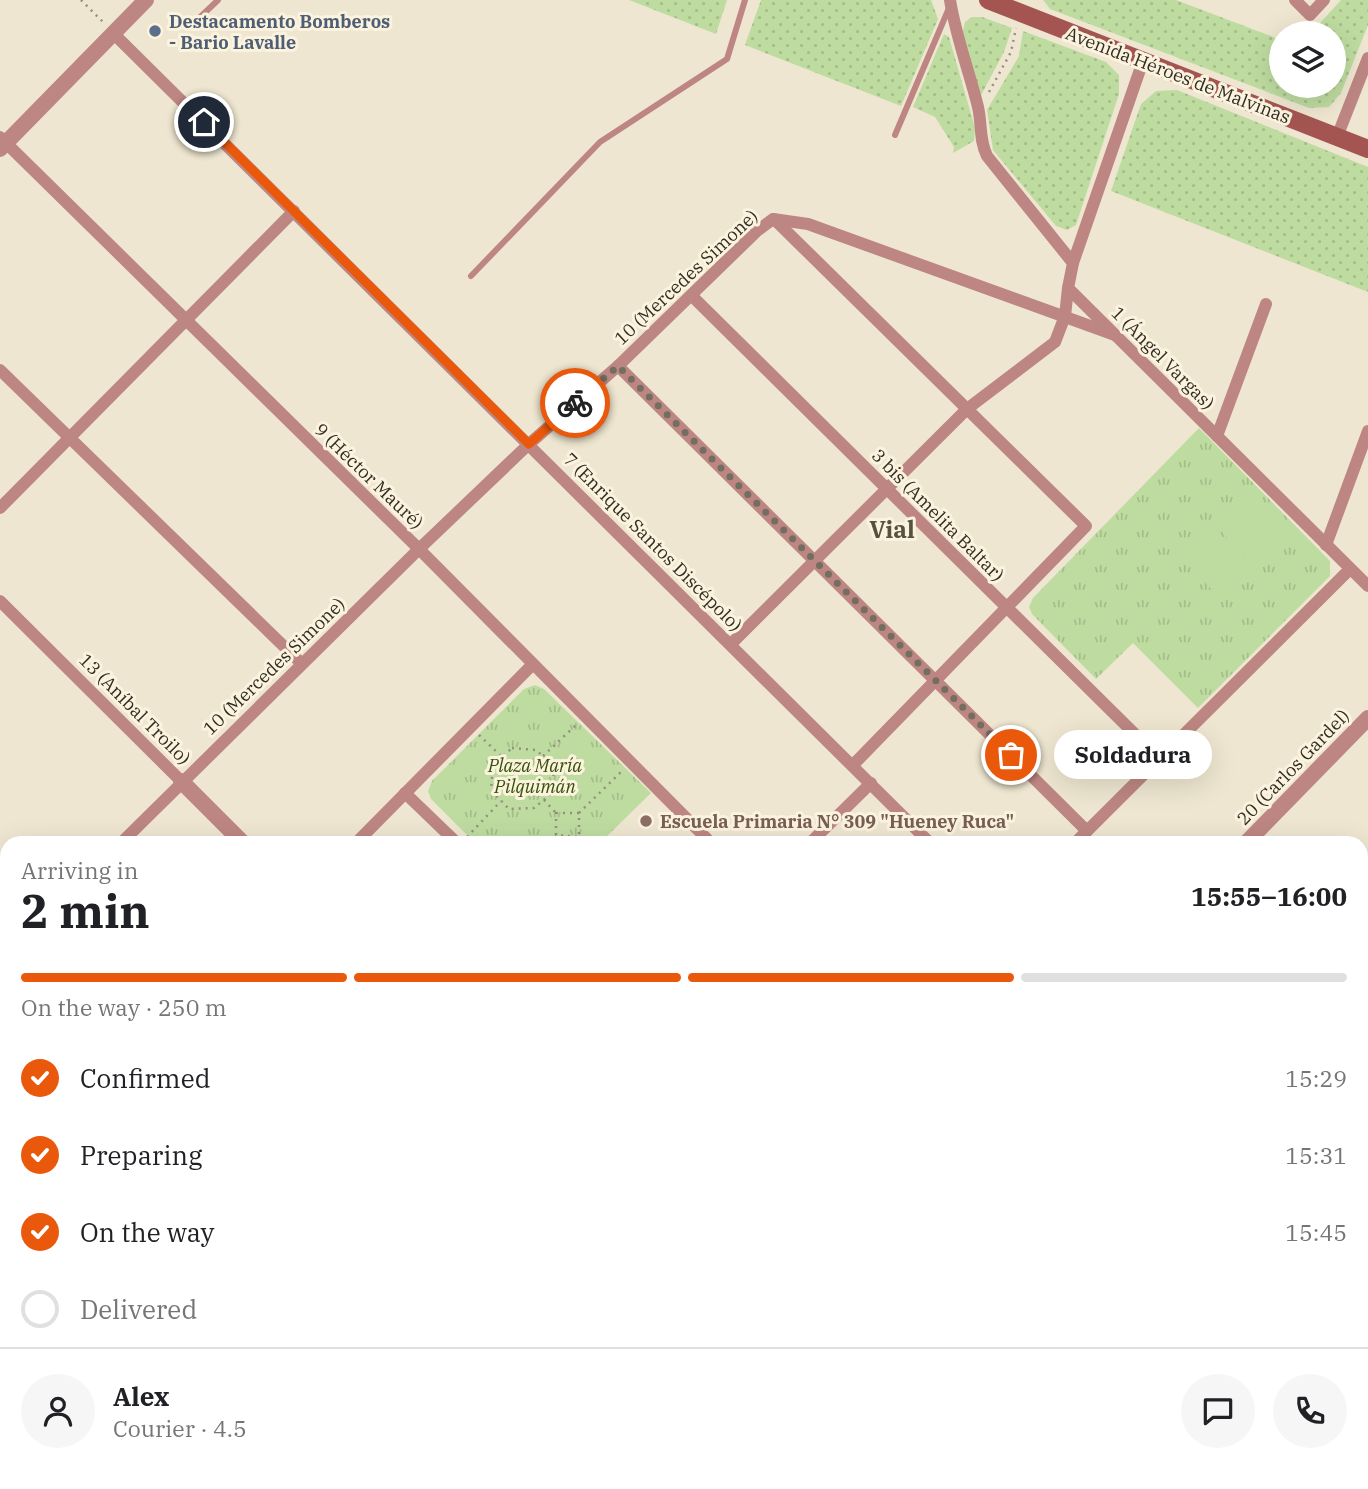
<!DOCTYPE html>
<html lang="en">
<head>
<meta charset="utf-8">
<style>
	body { margin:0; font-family:"IBM Plex Serif",serif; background:#f6f6f6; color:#202124; height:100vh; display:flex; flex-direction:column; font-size:26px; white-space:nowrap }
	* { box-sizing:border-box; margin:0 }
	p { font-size:23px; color:#757577 }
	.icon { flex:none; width:38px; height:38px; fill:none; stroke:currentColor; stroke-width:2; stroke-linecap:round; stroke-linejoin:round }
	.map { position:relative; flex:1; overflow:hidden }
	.details { position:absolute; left:0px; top:836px; width:1368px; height:653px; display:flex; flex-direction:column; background:#fff; border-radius:21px 21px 0 0; box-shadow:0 7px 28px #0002 }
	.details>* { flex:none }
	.tools { position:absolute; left:1269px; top:21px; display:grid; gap:14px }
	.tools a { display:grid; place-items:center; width:77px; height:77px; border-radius:50%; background:#fff; box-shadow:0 7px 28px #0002; font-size:35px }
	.pin { position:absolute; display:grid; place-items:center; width:60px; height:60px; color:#fff; margin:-30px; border:4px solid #fff; border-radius:50%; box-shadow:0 2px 7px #0007 }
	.courier { position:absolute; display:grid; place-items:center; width:70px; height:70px; margin:-35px; border:5px solid #ea580c; border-radius:50%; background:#fff; color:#222; box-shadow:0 2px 9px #0007 }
	.bubble { position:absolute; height:49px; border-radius:24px; background:#fff; box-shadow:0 7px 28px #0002; font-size:23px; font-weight:800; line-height:49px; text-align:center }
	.head em { font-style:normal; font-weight:800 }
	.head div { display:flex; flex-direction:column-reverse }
	.head { display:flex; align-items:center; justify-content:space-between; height:119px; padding:0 21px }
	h1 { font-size:46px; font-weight:800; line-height:52px }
	.bar { display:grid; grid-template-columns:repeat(4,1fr); gap:10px 7px; align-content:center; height:84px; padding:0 21px }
	.bar i { height:9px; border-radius:5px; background:#e0e0e0 }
	.bar .on { background:#ea580c }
	.bar p { grid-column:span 4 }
	.line { display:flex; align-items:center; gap:18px; padding:0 21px; border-top:2px solid #e0e0e0 }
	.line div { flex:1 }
	.round { display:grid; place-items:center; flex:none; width:74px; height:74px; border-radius:37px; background:#f6f6f6 }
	ol { padding:0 21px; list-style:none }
	li { display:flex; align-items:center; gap:21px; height:77px }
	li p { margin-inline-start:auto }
	li .icon { padding:7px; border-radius:50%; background:#ea580c; color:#fff; stroke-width:4 }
	li:last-child { color:#757577 }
	li i { width:38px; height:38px; border:4px solid #e0e0e0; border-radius:50% }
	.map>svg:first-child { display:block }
	.grass { fill:url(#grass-dots) }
	.park { fill:url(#park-tufts) }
	.garden { fill:#bedca0 }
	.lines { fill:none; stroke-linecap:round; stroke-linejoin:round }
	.path { stroke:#958f80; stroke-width:2.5; stroke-dasharray:2 5; stroke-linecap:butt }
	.service { stroke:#bd8682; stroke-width:6 }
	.minor { stroke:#bd8682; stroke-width:12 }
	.tertiary { stroke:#bd8682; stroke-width:16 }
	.secondary { stroke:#a45552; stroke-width:18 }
	.done { stroke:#726e60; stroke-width:7; stroke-dasharray:0 12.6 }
	.route { stroke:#ea580c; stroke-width:9 }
	.service-dot { fill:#5c6f8a; stroke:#fbf3dd; stroke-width:2.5 }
	.education-dot { fill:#8d6e63; stroke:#fbf3dd; stroke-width:2.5 }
	.labels { text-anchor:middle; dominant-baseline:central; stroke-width:6; stroke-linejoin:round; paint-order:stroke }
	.service-label { font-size:18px; font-weight:bold; fill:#4e5e75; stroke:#fbf3dd; text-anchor:start }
	.street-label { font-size:18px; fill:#302d24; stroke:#fbf3dd }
	.park-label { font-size:18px; font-style:italic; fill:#36510b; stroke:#fbf3dd }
	.education-label { font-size:18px; font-weight:bold; fill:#785e54; stroke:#fbf3dd; text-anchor:start }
	.district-label { font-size:24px; font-weight:bold; fill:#58513f; stroke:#fbf3dd }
</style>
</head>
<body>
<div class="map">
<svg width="1368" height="1489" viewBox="0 0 1368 1489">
	<defs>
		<pattern id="grass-dots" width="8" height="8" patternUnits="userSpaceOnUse" patternTransform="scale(1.75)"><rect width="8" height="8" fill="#bedca0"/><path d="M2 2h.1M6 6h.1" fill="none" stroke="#a4bd8a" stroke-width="1.8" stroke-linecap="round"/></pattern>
		<pattern id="park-tufts" width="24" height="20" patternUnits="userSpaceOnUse" patternTransform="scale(1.75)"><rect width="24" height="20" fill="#bedca0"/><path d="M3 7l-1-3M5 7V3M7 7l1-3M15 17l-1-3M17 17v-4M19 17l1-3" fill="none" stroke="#a4bd8a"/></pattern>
	</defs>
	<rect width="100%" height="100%" fill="#eee6d0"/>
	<g class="grass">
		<polygon points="629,0 727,0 716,34"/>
		<polygon points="761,0 931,0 938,19 901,106 745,45"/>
		<polygon points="1043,0 1176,0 1281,40 1281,86 1334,86 1334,33 1311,33 1341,0 1368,0 1368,25 1341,93 1329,107 1309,108 1050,9"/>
		<polygon points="972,17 982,17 1012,28 1004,52 980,97 962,35 965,22"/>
		<polygon points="1023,31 1106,62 1119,75 1119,94 1076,225 1067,230 1056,226 993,150 987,110 1019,56"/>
		<polygon points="944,34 949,37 975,128 974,141 953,153 954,147 935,117 913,107"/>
		<polygon points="1177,90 1368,167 1368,292 1111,191 1141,104 1156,91"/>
	</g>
	<g class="park">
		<polygon points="1199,428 1330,561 1330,576 1198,708 1133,643 1096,679 1032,614 1029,607 1033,598"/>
		<polygon points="535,685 544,689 651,793 600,843 475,843 431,799 428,791 432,781 524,689"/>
		<polygon points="1113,1482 1335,1482 1342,1489 1120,1489"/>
	</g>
	<g class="garden">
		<polygon points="1252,499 1287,535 1255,566 1220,530"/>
		<polygon points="1218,532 1253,567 1221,599 1186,563"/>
	</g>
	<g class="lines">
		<g class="path">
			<polyline points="81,0 105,24"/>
			<polyline points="989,92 1011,52 1016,28"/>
			<polyline points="479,735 502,757"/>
			<polygon points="512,748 536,750 554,766 552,793 534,808 509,809 491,790 493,765"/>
			<polyline points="543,756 576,725"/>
			<polyline points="544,800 556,813"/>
			<polygon points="556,813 579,813 579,837 556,835"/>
			<polyline points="579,813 622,771"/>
			<polyline points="467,837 501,801"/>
			<polyline points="548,844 556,835"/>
			<polyline points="1215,1482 1222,1489"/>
			<polyline points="1164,1489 1171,1482"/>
			<polyline points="1199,1489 1206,1482"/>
		</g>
		<g class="service">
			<polyline points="194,23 218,0"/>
			<polyline points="895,135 949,8"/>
			<polyline points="471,276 600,142 727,59 745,0"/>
		</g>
		<g class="minor">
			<path d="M950 0C956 37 969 71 978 107 982 124 979 140 987 156L1073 263 1068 288 1368 586"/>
			<polyline points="1295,0 1310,15 1324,0"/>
			<polyline points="114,34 931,844"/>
			<polyline points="0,137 419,549 712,844"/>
			<polyline points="1337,137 1368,58"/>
			<polyline points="774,219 1086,526 853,765"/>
			<polyline points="1073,263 1143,61"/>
			<polyline points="692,296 1160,759"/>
			<polyline points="618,366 1087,831"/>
			<polyline points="0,370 301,663"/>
			<polyline points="1217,436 1266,304"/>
			<polyline points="0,508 294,211"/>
			<polyline points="1326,545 1368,431"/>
			<polyline points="0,601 181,781"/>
			<polyline points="731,644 967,409 1055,342 1065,316 1068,288"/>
			<polyline points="405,793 458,844"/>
			<polyline points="120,844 419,549 529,444 618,366 757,231 773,219 808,224 1115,335"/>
			<polyline points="355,844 532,665"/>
			<polyline points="809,844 871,783"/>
			<polyline points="1074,844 1350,569"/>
			<polyline points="0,882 7,889"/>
			<polyline points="1362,934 1368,928"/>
			<polyline points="0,966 7,959"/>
			<polyline points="1362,1067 1368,1060"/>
			<polyline points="1362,1078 1368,1084"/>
			<polyline points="0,1200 7,1193"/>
			<polyline points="0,1243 7,1250"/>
			<polyline points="1362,1272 1368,1279"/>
			<polyline points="0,1466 7,1473"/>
			<polyline points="16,1482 23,1489"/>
			<polyline points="235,1482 242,1489"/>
			<polyline points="641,1482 648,1489"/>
			<polyline points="881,1482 888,1489"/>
			<polyline points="1097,1482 1104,1489"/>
			<polyline points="1344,1482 1350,1489"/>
			<polyline points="375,1489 381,1482"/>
		</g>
		<g class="tertiary">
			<polyline points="0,149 146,0"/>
			<polyline points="181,781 244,844"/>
			<polyline points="1245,844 1368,718"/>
			<polyline points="609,1489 616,1482"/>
		</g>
		<polyline class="secondary" points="988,0 1368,149"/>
	</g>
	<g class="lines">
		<polyline class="done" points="575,403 618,366 1011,755"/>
		<polyline class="route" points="204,122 529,444 575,403"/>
	</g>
	<circle class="service-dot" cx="155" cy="31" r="7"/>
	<circle class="education-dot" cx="646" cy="821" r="7"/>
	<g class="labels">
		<g class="service-label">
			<text x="169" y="21">Destacamento Bomberos<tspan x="169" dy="21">- Bario Lavalle</tspan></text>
		</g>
		<g class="street-label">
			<text transform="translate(1178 75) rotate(21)">Avenida Héroes de Malvinas</text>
			<text transform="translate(686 277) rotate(-43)">10 (Mercedes Simone)</text>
			<text transform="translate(1163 358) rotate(45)">1 (Ángel Vargas)</text>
			<text transform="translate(369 476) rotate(44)">9 (Héctor Mauré)</text>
			<text transform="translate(938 515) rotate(45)">3 bis (Amelita Baltar)</text>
			<text transform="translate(653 542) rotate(45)">7 (Enrique Santos Discépolo)</text>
			<text transform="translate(274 666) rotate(-44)">10 (Mercedes Simone)</text>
			<text transform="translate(135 709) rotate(45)">13 (Aníbal Troilo)</text>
			<text transform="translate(1293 767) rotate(-46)">20 (Carlos Gardel)</text>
		</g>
		<g class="park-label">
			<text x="535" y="765">Plaza María<tspan x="535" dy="21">Pilquimán</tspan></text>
		</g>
		<g class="education-label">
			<text x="660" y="821">Escuela Primaria N° 309 "Hueney Ruca"</text>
		</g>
		<g class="district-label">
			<text x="892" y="529">Vial</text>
		</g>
	</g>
</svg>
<div class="tools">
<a><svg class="icon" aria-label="layers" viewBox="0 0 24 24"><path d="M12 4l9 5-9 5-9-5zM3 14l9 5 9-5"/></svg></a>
</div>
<div class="pin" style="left:1011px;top:755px;background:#ea580c"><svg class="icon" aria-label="bag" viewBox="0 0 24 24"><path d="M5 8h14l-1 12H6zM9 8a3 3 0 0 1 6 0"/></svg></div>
<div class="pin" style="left:204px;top:122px;background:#1f2937"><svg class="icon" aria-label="home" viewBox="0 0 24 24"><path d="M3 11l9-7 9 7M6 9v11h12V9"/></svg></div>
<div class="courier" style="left:575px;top:403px"><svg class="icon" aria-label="bike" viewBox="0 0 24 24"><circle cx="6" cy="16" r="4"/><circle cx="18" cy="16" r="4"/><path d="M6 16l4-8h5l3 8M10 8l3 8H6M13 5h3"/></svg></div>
<div class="bubble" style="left:1054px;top:730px;width:158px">Soldadura</div>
<section class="details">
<div class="head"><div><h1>2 min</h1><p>Arriving in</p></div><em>15:55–16:00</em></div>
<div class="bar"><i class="on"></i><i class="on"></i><i class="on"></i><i></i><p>On the way · 250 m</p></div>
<ol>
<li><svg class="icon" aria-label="check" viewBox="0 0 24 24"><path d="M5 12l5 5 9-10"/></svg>Confirmed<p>15:29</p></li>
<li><svg class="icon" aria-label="check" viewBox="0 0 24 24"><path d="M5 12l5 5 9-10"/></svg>Preparing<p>15:31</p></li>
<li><svg class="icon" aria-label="check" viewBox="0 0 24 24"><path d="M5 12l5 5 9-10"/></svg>On the way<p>15:45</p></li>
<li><i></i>Delivered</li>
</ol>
<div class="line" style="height:126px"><a class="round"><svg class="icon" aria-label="person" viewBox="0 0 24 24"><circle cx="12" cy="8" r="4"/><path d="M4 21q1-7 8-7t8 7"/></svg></a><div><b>Alex</b><p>Courier · 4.5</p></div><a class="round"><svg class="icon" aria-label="chat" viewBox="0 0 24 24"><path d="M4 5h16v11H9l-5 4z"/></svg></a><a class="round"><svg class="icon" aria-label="phone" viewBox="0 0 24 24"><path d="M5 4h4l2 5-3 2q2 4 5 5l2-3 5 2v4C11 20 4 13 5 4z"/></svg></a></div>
</section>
</div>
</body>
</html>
